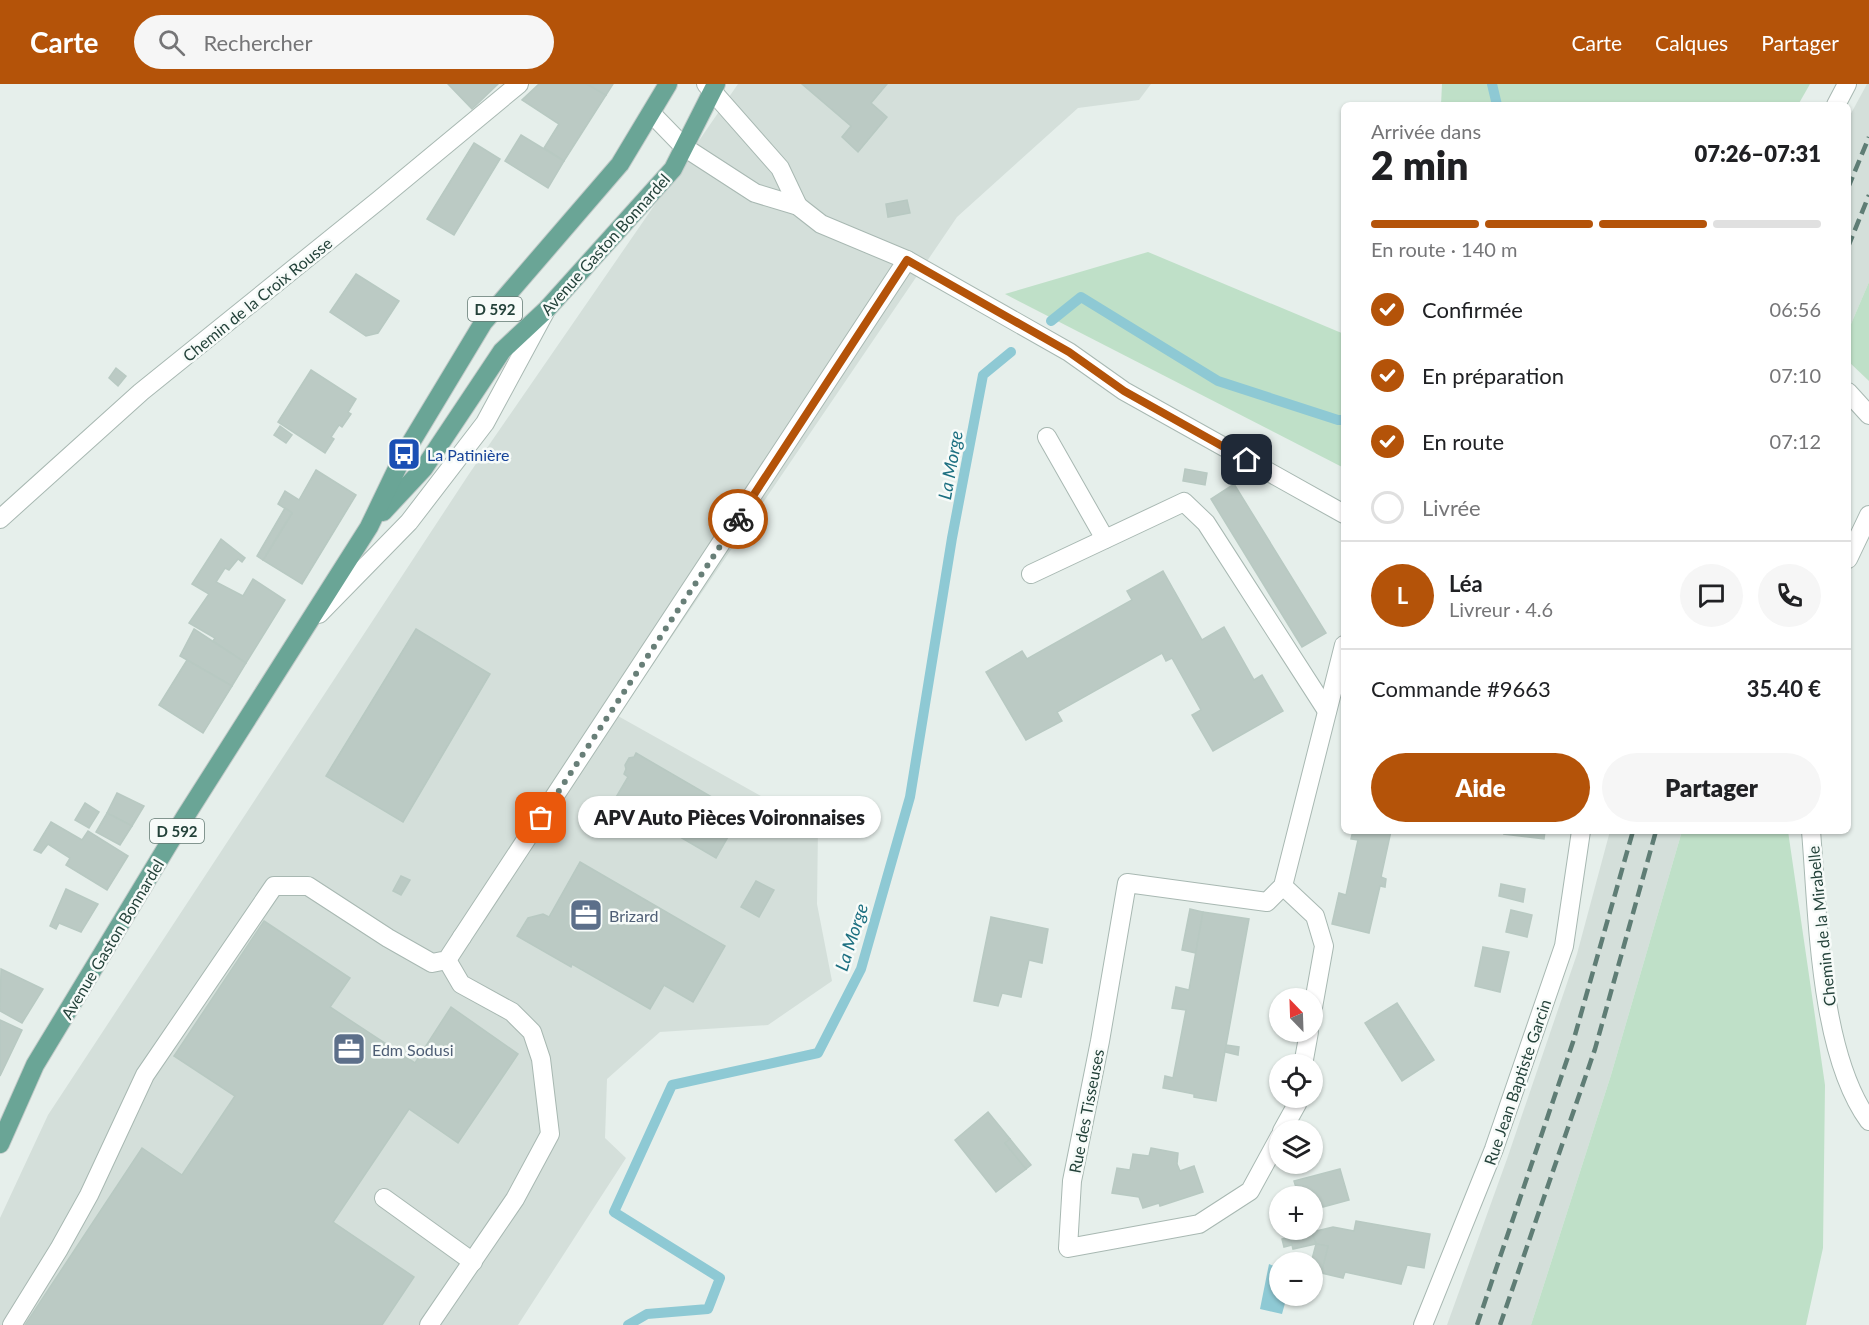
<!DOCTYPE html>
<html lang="fr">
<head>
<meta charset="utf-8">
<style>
	body { margin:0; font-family:Lato,sans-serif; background:#f6f6f6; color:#202124; height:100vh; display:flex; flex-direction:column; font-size:22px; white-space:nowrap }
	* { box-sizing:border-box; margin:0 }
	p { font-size:20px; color:#757577 }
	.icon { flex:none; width:33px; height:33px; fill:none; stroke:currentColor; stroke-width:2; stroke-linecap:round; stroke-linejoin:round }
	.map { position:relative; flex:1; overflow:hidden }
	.sheet { position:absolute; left:1341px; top:18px; width:510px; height:732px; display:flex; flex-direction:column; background:#fff; border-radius:9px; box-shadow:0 2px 4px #0004 }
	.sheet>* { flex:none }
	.needle { width:39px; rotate:337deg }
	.fabs { position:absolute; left:1269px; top:904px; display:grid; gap:12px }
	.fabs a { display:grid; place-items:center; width:54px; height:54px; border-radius:50%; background:#fff; box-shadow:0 2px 4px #0004; font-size:30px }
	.pin { position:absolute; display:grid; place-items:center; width:51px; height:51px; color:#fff; margin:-26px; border-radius:12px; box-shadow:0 3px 9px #0006 }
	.courier { position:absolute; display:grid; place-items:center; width:60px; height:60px; margin:-30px; border:4px solid #b45309; border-radius:50%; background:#fff; color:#222; box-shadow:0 2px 8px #0007 }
	.bubble { position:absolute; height:42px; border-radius:21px; background:#fff; box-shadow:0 2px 4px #0004; font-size:20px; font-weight:800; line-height:42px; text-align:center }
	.head em { font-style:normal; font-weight:800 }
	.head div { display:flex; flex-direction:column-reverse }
	.head { display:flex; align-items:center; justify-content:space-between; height:102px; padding:0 30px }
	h1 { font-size:39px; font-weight:800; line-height:45px }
	.bar { display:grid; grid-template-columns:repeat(4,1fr); gap:9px 6px; align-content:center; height:72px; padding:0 30px }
	.bar i { height:8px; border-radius:4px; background:#e0e0e0 }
	.bar .current { background:#b45309 }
	.bar p { grid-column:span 4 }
	.line { display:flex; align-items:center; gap:15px; padding:0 30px; border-top:2px solid #e0e0e0 }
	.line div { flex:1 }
	.round { display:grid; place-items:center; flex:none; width:63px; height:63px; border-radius:32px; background:#f6f6f6 }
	ol { padding:0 30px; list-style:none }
	li { display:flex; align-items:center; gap:18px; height:66px }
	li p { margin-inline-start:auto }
	li .icon { padding:6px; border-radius:50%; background:#b45309; color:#fff; stroke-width:4 }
	li:last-child { color:#757577 }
	li i { width:33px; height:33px; border:3px solid #e0e0e0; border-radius:50% }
	.primary-button { display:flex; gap:12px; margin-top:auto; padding:12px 30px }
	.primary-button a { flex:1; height:69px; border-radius:36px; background:#b45309; color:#fff; font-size:24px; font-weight:800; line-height:69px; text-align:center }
	.primary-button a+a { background:#f6f6f6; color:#202124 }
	header { display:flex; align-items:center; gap:36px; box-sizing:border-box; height:84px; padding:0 30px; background:#b45309; color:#fff }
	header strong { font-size:28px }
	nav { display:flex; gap:33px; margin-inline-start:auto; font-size:21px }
	.search { width:420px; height:54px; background:#f6f6f6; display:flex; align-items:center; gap:15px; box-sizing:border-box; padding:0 21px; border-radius:33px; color:#757577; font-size:22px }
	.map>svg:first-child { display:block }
	.built { fill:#d4dfda }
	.green { fill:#bfe0c8 }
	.water { fill:#8ec9d4 }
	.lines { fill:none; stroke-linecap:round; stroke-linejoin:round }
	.stream { stroke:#8ec9d4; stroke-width:10 }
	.building { fill:#bbcac4; stroke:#b8c9c2; stroke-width:1.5 }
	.lane-casing { stroke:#a8b8b2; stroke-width:20 }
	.street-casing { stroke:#a8b8b2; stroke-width:20 }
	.primary-casing { stroke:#c2cac8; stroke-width:20 }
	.lane { stroke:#fff; stroke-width:18 }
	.street { stroke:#fff; stroke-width:18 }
	.primary { stroke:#6aa596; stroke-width:18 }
	.rail { stroke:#5f7d75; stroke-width:4.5; stroke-dasharray:12 6; stroke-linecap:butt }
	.done { stroke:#687f78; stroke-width:6; stroke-dasharray:0 10.8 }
	.route { stroke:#b45309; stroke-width:8 }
	.labels { text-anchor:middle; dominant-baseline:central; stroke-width:5; stroke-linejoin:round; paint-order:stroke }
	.shield { fill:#f7fbf9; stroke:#637a73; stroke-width:1.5 }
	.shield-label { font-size:15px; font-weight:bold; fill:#24423a }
	.street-label { font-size:16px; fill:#24423a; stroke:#f7fbf9 }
	.transit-label { font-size:16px; fill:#164399; stroke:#f7fbf9; text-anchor:start }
	.service-label { font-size:16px; fill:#4e5e75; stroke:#f7fbf9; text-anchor:start }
	.water-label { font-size:18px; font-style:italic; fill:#1c6f80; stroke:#f7fbf9 }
</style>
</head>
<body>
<header>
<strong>Carte</strong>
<div class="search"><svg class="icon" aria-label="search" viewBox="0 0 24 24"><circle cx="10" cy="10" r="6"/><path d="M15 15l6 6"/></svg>Rechercher</div>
<nav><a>Carte</a><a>Calques</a><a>Partager</a></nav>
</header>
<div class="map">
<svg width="1869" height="1241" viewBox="0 0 1869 1241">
	<rect width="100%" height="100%" fill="#e6efeb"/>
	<g class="built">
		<polygon points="738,0 1151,0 1139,16 1078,24 957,133 618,632 818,744 817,820 832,897 768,941 660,948 607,995 605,1054 626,1074 518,1241 0,1241 0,1134 48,1031 469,390"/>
		<polygon points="1867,0 1869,0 1869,198 1848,247 1848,35"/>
		<polygon points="1610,747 1682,747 1611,991 1531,1241 1447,1241 1507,1075 1577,870"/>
	</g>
	<g class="green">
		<polygon points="1442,0 1810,0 1798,21 1441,21"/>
		<polygon points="1148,168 1344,250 1344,384 1005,210"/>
		<polygon points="1869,198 1869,297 1848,277 1848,247"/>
		<polygon points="1682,747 1788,747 1825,1001 1823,1164 1806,1241 1531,1241 1611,991"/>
	</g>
	<polygon class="water" points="1279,1176 1283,1176 1287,1179 1280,1179 1280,1212 1287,1212 1282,1230 1260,1225 1269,1180 1274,1182"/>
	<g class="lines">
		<g class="stream">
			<polyline points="1492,0 1497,21"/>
			<polyline points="1051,237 1081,213 1218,297 1338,336 1344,336"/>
			<polyline points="628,1241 647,1230 708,1225 720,1194 614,1128 672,1001 818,969 861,885 910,713 952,454 983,291 1011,268"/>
		</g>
	</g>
	<g class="building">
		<polygon points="448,0 498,0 472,25"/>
		<polygon points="539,0 587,0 606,11 564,77 544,64 559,40 522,16"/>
		<polygon points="587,0 613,0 606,11"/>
		<polygon points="802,0 887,0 871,19 887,33 858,68 842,53 851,42"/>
		<polygon points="521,51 564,77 548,104 505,77"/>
		<polygon points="474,59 500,75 454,151 427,135"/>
		<polygon points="907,116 910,129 888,133 886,120"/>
		<polygon points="356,190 399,217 378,249 366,252 330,228"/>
		<polygon points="116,284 126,292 118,302 109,294"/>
		<polygon points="311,286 356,315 348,328 351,330 342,343 339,341 331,353 334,355 325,369 278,338"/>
		<polygon points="280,342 292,351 286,359 274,351"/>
		<polygon points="1185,385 1207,389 1205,401 1183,397"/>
		<polygon points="316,386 356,411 302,500 263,476 292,429 278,420 285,407 299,416"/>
		<polygon points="1234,400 1326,549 1302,563 1211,415"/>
		<polygon points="285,424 292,429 263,476 257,472"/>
		<polygon points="221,455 245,474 242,478 238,475 229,486 225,484 216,498 243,512 253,495 285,516 246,579 213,557 215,554 189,539 209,510 192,500"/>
		<polygon points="1163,487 1202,556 1224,543 1254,596 1262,591 1283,627 1213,667 1192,631 1201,626 1172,574 1166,577 1162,569 1057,628 1062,637 1026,656 986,588 1022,567 1027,575 1132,516 1127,507"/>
		<polygon points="194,545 246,579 232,602 180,572"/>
		<polygon points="416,545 490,590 403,738 326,692"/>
		<polygon points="187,576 232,602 203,649 159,621"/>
		<polygon points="636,669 741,730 716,774 615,715 628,693 624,690 626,685 625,681 629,674 634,673"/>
		<polygon points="117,709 144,722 132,742 107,729"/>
		<polygon points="85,719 99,728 89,744 75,736"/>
		<polygon points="107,729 132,742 120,761 96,748"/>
		<polygon points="51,738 82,756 88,747 128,772 107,806 66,781 70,774 48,760 41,769 34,766"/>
		<polygon points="1353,747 1391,747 1381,793 1386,795 1385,803 1380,802 1369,849 1332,840 1339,809 1346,811 1358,756 1351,755"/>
		<polygon points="1505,747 1545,747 1544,755 1504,750"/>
		<polygon points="580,778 725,862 693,918 664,901 650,925 572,880 571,883 517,852 528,834 543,830 549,833"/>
		<polygon points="401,792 410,796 401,811 393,807"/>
		<polygon points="756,797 774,806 759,833 741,823"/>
		<polygon points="1501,800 1525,805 1523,818 1499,812"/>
		<polygon points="66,805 98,820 81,848 59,839 56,845 50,842"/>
		<polygon points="1190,825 1203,828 1196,869 1182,866"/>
		<polygon points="1511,826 1532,831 1527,853 1506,848"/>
		<polygon points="1203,828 1249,835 1216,1017 1194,1013 1194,1010 1163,1004 1165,992 1173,994 1186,926 1172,924 1176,903 1189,906"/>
		<polygon points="991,833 1048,845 1042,879 1029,876 1021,913 1002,909 998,922 974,917"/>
		<polygon points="264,837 350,894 330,923 415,979 451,923 518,970 458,1059 409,1025 333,1138 414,1193 382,1241 25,1241 142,1064 182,1091 235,1012 174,972"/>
		<polygon points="1483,863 1509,868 1500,908 1475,902"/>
		<polygon points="1,885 43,905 22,939 0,927"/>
		<polygon points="1397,919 1434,976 1402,997 1365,939"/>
		<polygon points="0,936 22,946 0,992"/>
		<polygon points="1226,961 1239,963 1238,971 1225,968"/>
		<polygon points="988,1028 1010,1055 1005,1059 1026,1085 996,1108 955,1056"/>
		<polygon points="1010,1055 1031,1081 1026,1085 1005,1059"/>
		<polygon points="1151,1064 1178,1069 1177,1080 1180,1087 1194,1082 1203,1108 1160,1122 1159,1119 1143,1124 1139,1113 1112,1109 1117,1084 1130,1086 1133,1070 1149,1072"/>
		<polygon points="1340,1085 1349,1116 1312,1126 1312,1113 1299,1113 1294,1097"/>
		<polygon points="1356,1137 1430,1150 1424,1184 1407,1181 1401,1200 1345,1188 1343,1194 1321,1189 1328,1162 1316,1160 1312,1148 1333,1143 1354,1147"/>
		<polygon points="1312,1148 1316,1160 1293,1165 1290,1153"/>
		<polygon points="1290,1153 1292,1161 1284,1163 1282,1155"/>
		<polygon points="1316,1160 1328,1162 1322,1186 1312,1185 1311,1179"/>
	</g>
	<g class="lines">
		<g class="lane-casing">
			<g id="lane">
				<polyline points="1047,353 1105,455"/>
				<polyline points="1031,490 1184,418 1206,439 1327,627"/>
				<polyline points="319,530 409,438 485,339 545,228"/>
				<polyline points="384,1114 473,1178"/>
				<polyline points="12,1241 59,1165 89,1111 145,991 274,802 308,802 388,854 432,879 447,876 462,853"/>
				<polyline points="429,1241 515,1115 550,1050 541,975 532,948 512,928 461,900 447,876"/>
			</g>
		</g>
		<g class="street-casing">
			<g id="street">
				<polyline points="706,0 780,84 798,122"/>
				<polyline points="1836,21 1847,0"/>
				<polyline points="651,29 684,63 755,109 798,122 821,140 907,176 1069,268 1124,307 1344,430"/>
				<polyline points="1848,308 1869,331"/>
				<polyline points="0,435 141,308 379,116 519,0"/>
				<polyline points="1848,475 1869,431"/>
				<path d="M1811 747C1818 830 1819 969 1869 1037"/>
				<polyline points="1283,802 1315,832 1324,862 1312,929"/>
				<polyline points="462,853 907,176"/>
				<polyline points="1303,981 1309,948"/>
				<polyline points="1282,1047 1297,1020 1298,1014"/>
				<polyline points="1280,1052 1250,1107 1199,1140 1068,1164 1072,1097 1100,957 1127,799 1267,818 1283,802 1344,561"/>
				<polyline points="1423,1241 1494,1065 1564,862 1581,747"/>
			</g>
		</g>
		<g class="primary-casing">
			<g id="primary">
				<polyline points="383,428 424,384 502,267 547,225 673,85 716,0"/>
				<polyline points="0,1060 35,981 185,733 369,443 404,370 483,239 620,80 668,0"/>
			</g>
		</g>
		<use href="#lane" class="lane"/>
		<use href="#street" class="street"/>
		<use href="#primary" class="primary"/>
		<g class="rail">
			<polyline points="1848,104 1869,53"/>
			<polyline points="1848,163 1869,111"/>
			<polyline points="1477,1241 1573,958 1633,747"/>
			<polyline points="1500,1241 1595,965 1656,747"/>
		</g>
	</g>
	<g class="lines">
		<polyline class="done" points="541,734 738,435"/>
		<polyline class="route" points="738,435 907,176 1069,268 1124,307 1247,376"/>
	</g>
	<defs>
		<g id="bus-square" transform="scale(1.725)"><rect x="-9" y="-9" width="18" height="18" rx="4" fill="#1a4fb4" stroke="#f7fbf9"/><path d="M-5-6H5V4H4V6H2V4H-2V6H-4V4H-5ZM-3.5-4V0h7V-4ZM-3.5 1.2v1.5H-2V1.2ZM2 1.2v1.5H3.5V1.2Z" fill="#fff"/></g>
		<g id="office-square" transform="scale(1.725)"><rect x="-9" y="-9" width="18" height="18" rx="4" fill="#5c6f8a" stroke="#f7fbf9"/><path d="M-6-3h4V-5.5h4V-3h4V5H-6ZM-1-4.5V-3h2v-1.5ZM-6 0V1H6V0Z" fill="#fff"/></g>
	</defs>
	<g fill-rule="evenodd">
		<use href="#bus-square" x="404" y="370"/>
		<use href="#office-square" x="586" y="831"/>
		<use href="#office-square" x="349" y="965"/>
	</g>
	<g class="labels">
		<g class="shield">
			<rect x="468" y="213" width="54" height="24" rx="4.5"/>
			<rect x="150" y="735" width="54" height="24" rx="4.5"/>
		</g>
		<g class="shield-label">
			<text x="495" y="225">D 592</text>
			<text x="177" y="747">D 592</text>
		</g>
		<g class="street-label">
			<text transform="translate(605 160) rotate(-48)">Avenue Gaston Bonnardel</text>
			<text transform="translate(257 215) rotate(-39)">Chemin de la Croix Rousse</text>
			<text transform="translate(1821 842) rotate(-96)">Chemin de la Mirabelle</text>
			<text transform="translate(112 855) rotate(-59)">Avenue Gaston Bonnardel</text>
			<text transform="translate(1517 998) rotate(-71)">Rue Jean Baptiste Garcin</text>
			<text transform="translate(1086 1027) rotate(-79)">Rue des Tisseuses</text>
		</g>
		<g class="transit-label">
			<text x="427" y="370">La Patinière</text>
		</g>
		<g class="service-label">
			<text x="609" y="831">Brizard</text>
			<text x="372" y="965">Edm Sodusi</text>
		</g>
		<g class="water-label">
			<text transform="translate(950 381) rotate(-80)">La Morge</text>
			<text transform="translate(851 853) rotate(-72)">La Morge</text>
		</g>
	</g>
</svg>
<div class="fabs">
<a><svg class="needle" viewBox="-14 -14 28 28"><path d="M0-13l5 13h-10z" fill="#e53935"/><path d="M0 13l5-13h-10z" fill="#757577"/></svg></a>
<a><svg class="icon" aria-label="locate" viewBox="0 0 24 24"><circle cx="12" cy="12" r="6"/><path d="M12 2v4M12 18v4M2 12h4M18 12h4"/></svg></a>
<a><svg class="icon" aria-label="layers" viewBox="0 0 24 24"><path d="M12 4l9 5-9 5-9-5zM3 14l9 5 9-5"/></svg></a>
<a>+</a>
<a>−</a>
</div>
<div class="pin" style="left:541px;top:734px;background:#ea580c"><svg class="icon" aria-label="bag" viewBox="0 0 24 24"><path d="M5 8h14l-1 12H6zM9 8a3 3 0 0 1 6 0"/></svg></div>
<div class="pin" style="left:1247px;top:376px;background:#1f2937"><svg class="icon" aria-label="home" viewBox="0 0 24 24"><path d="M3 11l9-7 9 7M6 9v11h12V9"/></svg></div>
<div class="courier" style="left:738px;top:435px"><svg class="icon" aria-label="bike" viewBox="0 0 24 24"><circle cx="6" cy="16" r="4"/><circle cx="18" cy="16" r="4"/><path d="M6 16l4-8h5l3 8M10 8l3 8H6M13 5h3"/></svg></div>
<div class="bubble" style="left:578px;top:712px;width:303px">APV Auto Pièces Voironnaises</div>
<section class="sheet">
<div class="head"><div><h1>2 min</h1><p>Arrivée dans</p></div><em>07:26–07:31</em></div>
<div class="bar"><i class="current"></i><i class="current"></i><i class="current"></i><i></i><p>En route · 140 m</p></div>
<ol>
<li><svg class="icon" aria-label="check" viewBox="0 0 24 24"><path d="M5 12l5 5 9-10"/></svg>Confirmée<p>06:56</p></li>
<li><svg class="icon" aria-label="check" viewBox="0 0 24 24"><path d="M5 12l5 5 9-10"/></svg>En préparation<p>07:10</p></li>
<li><svg class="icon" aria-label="check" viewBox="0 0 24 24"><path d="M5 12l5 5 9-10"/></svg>En route<p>07:12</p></li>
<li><i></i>Livrée</li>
</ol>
<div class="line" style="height:108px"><b class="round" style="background:#b45309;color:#fff">L</b><div><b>Léa</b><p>Livreur · 4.6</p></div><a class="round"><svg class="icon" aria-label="chat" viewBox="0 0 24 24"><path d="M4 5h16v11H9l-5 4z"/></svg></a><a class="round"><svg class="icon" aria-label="phone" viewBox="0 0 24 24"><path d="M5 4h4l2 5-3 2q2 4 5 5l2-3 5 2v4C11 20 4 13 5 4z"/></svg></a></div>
<div class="line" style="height:78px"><div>Commande #9663</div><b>35.40 €</b></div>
<div class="primary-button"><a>Aide</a><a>Partager</a></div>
</section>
</div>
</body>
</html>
